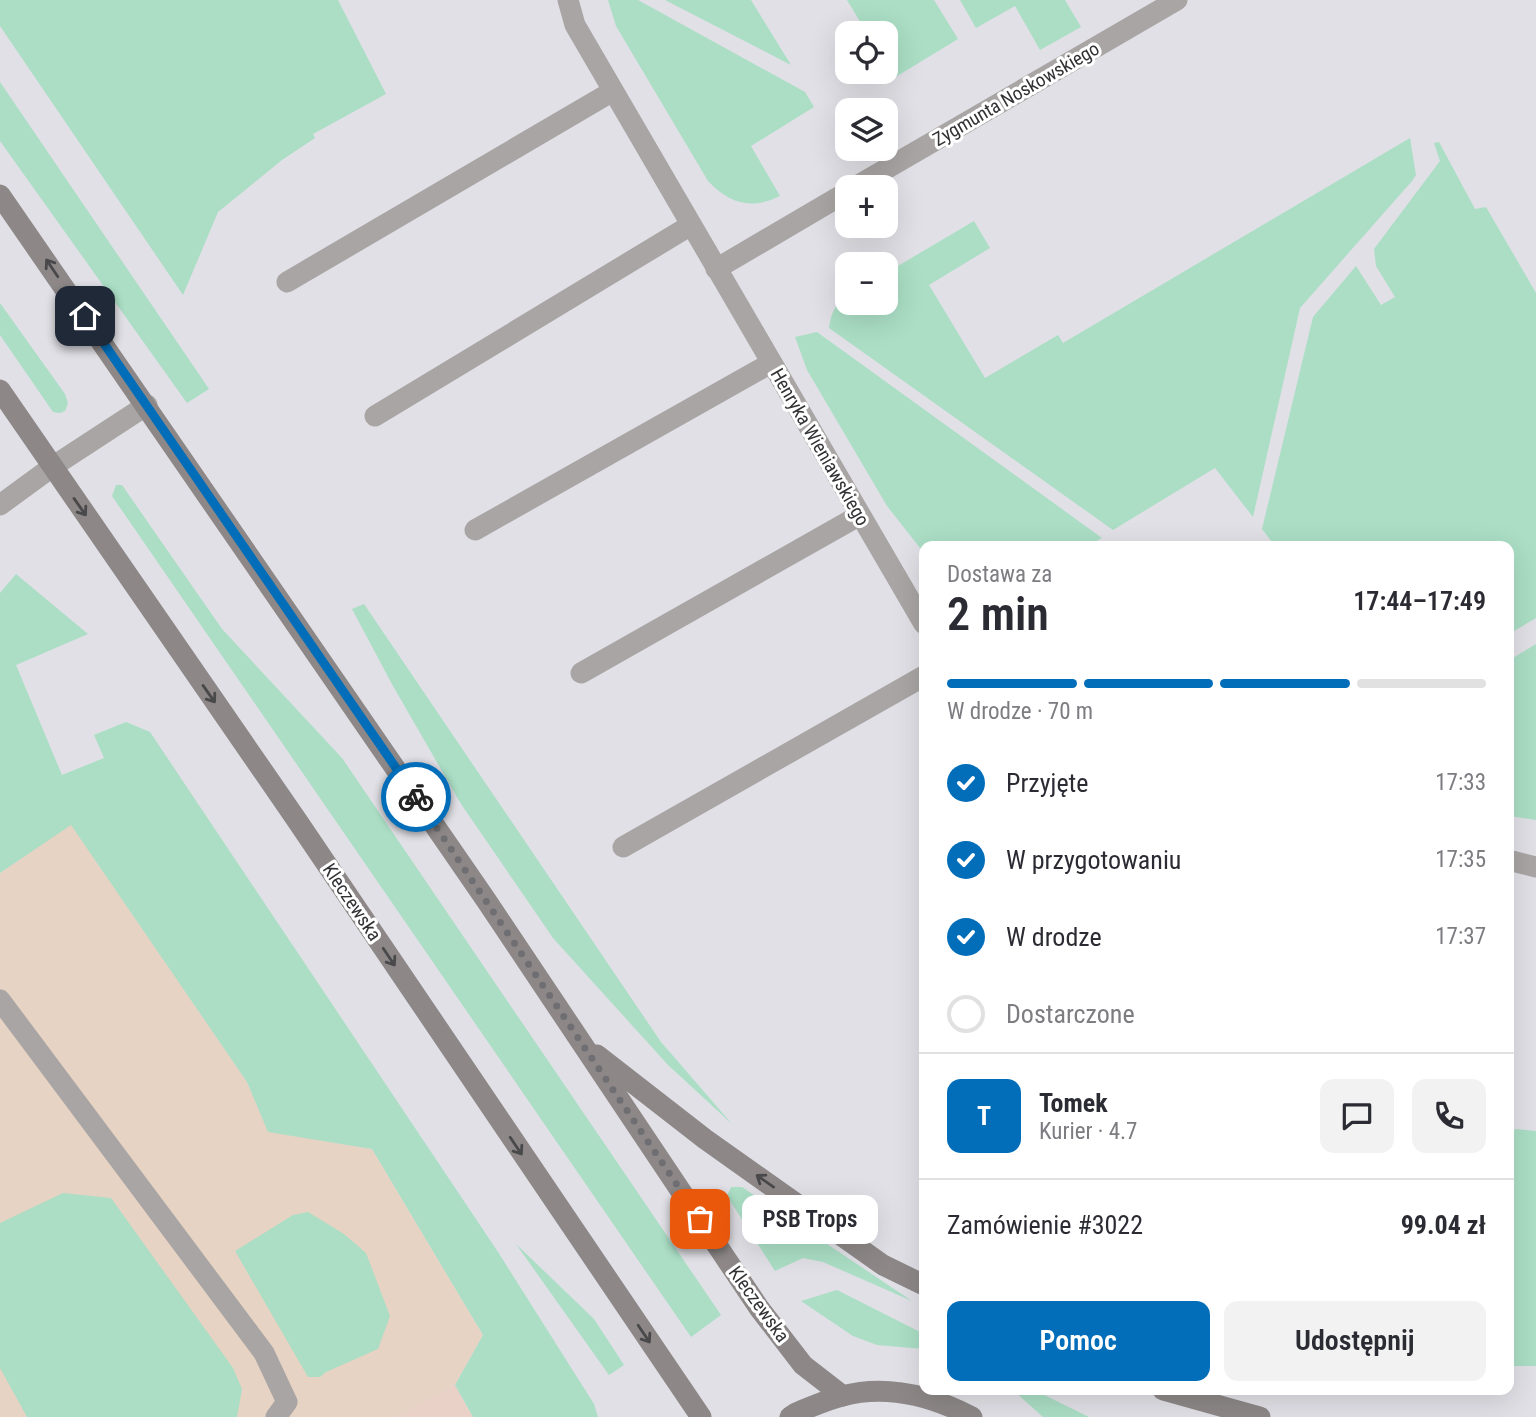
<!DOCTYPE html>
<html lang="pl">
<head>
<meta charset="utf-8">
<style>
	body { margin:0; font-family:"Roboto Condensed",sans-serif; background:#f2f2f3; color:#2b2b33; height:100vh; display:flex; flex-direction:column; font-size:26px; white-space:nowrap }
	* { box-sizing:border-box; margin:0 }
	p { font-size:23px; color:#7c7c81 }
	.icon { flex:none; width:38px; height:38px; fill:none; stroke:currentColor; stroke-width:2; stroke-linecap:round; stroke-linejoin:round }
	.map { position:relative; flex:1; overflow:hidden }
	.drawer { position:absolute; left:919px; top:541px; width:595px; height:854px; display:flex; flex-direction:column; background:#fff; border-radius:14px; box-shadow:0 7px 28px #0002 }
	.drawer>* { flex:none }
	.controls { position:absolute; left:835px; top:21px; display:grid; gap:14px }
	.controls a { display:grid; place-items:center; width:63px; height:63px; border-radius:14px; background:#fff; box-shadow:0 7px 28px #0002; font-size:35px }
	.pin { position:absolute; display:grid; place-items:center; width:60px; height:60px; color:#fff; margin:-30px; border-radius:14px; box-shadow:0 4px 10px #0006 }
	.courier { position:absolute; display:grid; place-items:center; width:70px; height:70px; margin:-35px; border:5px solid #026eb9; border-radius:50%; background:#fff; color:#222; box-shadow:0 2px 9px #0007 }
	.bubble { position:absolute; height:49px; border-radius:14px; background:#fff; box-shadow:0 7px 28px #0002; font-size:23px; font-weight:600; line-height:49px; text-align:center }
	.headline em { font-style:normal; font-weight:600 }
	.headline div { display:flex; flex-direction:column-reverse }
	.headline { display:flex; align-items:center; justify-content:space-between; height:119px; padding:0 28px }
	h1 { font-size:46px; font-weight:600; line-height:52px }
	.bar { display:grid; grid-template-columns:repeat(4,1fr); gap:10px 7px; align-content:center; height:84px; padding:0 28px }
	.bar i { height:9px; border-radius:5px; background:#e1e1e2 }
	.bar .current { background:#026eb9 }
	.bar p { grid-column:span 4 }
	.line { display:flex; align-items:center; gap:18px; padding:0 28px; border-top:2px solid #e1e1e2 }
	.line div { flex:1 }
	.round { display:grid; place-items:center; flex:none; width:74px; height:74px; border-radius:14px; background:#f2f2f3 }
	ol { padding:0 28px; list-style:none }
	li { display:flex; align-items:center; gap:21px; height:77px }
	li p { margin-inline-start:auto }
	li .icon { padding:7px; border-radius:50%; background:#026eb9; color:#fff; stroke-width:4 }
	li:last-child { color:#7c7c81 }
	li i { width:38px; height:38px; border:4px solid #e1e1e2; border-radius:50% }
	.button { display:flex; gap:14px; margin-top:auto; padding:14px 28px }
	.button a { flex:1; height:80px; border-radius:14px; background:#026eb9; color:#fff; font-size:28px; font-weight:600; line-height:80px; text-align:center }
	.button a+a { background:#f2f2f3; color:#2b2b33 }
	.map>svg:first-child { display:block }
	.commercial { fill:#e9d1c8 }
	.industrial { fill:#e6d3c4 }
	.green { fill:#abdec5 }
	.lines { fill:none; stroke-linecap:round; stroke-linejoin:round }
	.lane { stroke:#a8a5a4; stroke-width:21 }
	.street { stroke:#a8a5a4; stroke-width:21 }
	.secondary { stroke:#8d8887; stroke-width:21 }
	.oneway { stroke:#49484a }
	.done { stroke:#6f6f73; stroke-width:7; stroke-dasharray:0 12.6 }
	.route { stroke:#026eb9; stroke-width:9 }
	.labels { text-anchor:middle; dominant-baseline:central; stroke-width:6; stroke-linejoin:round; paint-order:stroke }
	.street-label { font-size:19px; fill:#323235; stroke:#fff }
</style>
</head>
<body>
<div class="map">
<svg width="1536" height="1417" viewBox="0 0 1536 1417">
	<rect width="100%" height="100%" fill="#e0e0e6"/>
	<polygon class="commercial" points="455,1385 473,1417 396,1417"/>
	<polygon class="industrial" points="71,824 247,1082 268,1131 372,1149 483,1335 455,1385 396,1417 0,1417 0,873"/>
	<g class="green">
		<polygon points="0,0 338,0 386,94 313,134 315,138 282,160 218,212 183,295 0,26"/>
		<path d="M608 0H638L805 92 814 107 751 146 780 196C751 210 730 204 708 181L616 26Z"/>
		<polygon points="665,0 751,0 791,65"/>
		<polygon points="847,0 934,0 958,39 894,78 886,64 886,33 867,33"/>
		<polygon points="960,0 1065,0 1081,27 1040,50 1015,6 976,28"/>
		<polygon points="0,82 209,389 187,403 0,141"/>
		<path d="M1410 138 1416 175 1412 181 1300 308 1253 517 1215 468 1113 530 829 328C831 314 835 303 847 296V303H886V273L974 221 990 248 929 285 985 378 1058 335 1063 343Z"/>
		<polygon points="1439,142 1475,209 1486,207 1536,293 1536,618 1509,634 1508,546 1275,546 1262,529 1313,317 1356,266 1381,305 1395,297 1376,266 1374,249 1440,161 1434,143"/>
		<polygon points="0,303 65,394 68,403 65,411 60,413 53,412 0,335"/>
		<polygon points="817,332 1102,538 1088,546 924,546 924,553 887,506 807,370 795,337"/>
		<polygon points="116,485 122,485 222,629 342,758 721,1315 691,1337 112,496"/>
		<polygon points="16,574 88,634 16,665 62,775 104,758 94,735 126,722 150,732 498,1252 594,1404 598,1417 473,1417 455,1385 483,1335 372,1149 268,1132 247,1082 71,825 0,873 0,593"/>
		<polygon points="364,604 661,1042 732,1124 668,1065 553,938 461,804 393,686 352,609"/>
		<polygon points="1536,644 1536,820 1509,816 1508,661"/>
		<polygon points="1515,1129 1536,1131 1536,1366 1509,1366 1508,1146"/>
		<polygon points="731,1187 742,1187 912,1301 823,1262 803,1258 775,1271 727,1196"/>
		<polygon points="63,1193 111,1198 233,1368 242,1389 237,1417 27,1417 0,1368 0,1223"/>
		<polygon points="308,1212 344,1234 366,1253 390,1316 378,1349 326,1372 320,1377 308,1377 235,1251 293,1215"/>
		<polygon points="516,1244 594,1319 624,1365 609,1375"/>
		<polygon points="837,1290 924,1334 924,1349 877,1345 853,1336 801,1301"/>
		<polygon points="1013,1390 1034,1390 1089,1417 1043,1417"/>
	</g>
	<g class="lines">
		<g class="lane">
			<polyline points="287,282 613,91"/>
			<polyline points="375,416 691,225"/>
			<polyline points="0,505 52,467 147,405"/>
			<polyline points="475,530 771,363"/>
			<polyline points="581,673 860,515"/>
			<polyline points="623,847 924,676"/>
			<polyline points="0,1000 264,1353 287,1402 276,1417"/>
		</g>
		<g class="street">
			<polyline points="568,0 575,25 924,624"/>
			<polyline points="855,187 1177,0"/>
			<polyline points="716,269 847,192"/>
			<polyline points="1508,860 1536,867"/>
		</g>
		<g class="secondary">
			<polyline points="0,195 486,900 759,1308 803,1365 843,1396"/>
			<polyline points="0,390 296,819 701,1417"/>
			<polyline points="597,1055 705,1139 883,1265 924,1285"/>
			<polyline points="1163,1390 1260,1417"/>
			<path d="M790 1417 796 1413C811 1407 826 1400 842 1396 887 1384 932 1396 972 1417"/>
		</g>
	</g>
	<defs><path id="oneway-shaft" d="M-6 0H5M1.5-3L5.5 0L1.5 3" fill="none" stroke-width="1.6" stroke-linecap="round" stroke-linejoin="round" transform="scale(1.75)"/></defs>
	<g class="oneway">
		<use href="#oneway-shaft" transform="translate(52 268) rotate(-124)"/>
		<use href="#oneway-shaft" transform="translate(80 507) rotate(55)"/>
		<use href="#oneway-shaft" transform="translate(209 694) rotate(55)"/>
		<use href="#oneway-shaft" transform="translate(389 957) rotate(56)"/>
		<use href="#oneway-shaft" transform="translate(516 1146) rotate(56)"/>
		<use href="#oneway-shaft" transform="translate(765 1181) rotate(-145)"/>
		<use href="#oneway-shaft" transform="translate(644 1334) rotate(56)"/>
	</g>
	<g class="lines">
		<polyline class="done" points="416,797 700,1219"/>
		<polyline class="route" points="85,316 416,797"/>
	</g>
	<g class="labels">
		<g class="street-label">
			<text transform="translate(1016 94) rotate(-30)">Zygmunta Noskowskiego</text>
			<text transform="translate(820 447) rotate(60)">Henryka Wieniawskiego</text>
			<text transform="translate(352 902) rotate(56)">Kleczewska</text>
			<text transform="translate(759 1304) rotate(54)">Kleczewska</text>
		</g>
	</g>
</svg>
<div class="controls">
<a><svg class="icon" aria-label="locate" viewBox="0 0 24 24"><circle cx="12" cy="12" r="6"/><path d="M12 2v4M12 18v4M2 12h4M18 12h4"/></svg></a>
<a><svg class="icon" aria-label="layers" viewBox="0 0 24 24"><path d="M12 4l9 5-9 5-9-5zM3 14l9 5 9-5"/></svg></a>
<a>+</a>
<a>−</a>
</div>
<div class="pin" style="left:700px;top:1219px;background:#ea580c"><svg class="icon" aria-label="bag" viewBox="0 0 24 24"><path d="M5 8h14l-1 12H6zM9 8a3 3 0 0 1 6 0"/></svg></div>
<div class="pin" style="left:85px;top:316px;background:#1f2937"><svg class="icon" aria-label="home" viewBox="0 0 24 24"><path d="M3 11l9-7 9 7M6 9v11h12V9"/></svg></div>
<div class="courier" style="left:416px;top:797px"><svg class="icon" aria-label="bike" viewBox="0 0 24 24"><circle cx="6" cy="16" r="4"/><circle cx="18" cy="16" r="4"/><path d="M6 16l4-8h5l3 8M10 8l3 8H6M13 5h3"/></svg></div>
<div class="bubble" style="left:742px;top:1195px;width:136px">PSB Trops</div>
<section class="drawer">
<div class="headline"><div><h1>2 min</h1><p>Dostawa za</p></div><em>17:44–17:49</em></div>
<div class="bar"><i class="current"></i><i class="current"></i><i class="current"></i><i></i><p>W drodze · 70 m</p></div>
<ol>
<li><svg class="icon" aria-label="check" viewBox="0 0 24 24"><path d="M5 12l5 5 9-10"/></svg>Przyjęte<p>17:33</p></li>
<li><svg class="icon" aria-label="check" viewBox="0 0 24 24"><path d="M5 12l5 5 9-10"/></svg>W przygotowaniu<p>17:35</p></li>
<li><svg class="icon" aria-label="check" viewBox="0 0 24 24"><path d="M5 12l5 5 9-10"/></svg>W drodze<p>17:37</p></li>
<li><i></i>Dostarczone</li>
</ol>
<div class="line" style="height:126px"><b class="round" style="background:#026eb9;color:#fff">T</b><div><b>Tomek</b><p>Kurier · 4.7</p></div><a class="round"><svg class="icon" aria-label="chat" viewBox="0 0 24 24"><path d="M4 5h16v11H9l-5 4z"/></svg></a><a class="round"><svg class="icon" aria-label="phone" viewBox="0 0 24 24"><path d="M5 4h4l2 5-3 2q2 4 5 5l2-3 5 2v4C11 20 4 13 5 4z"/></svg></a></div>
<div class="line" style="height:91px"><div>Zamówienie #3022</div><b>99.04 zł</b></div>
<div class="button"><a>Pomoc</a><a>Udostępnij</a></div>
</section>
</div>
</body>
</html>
